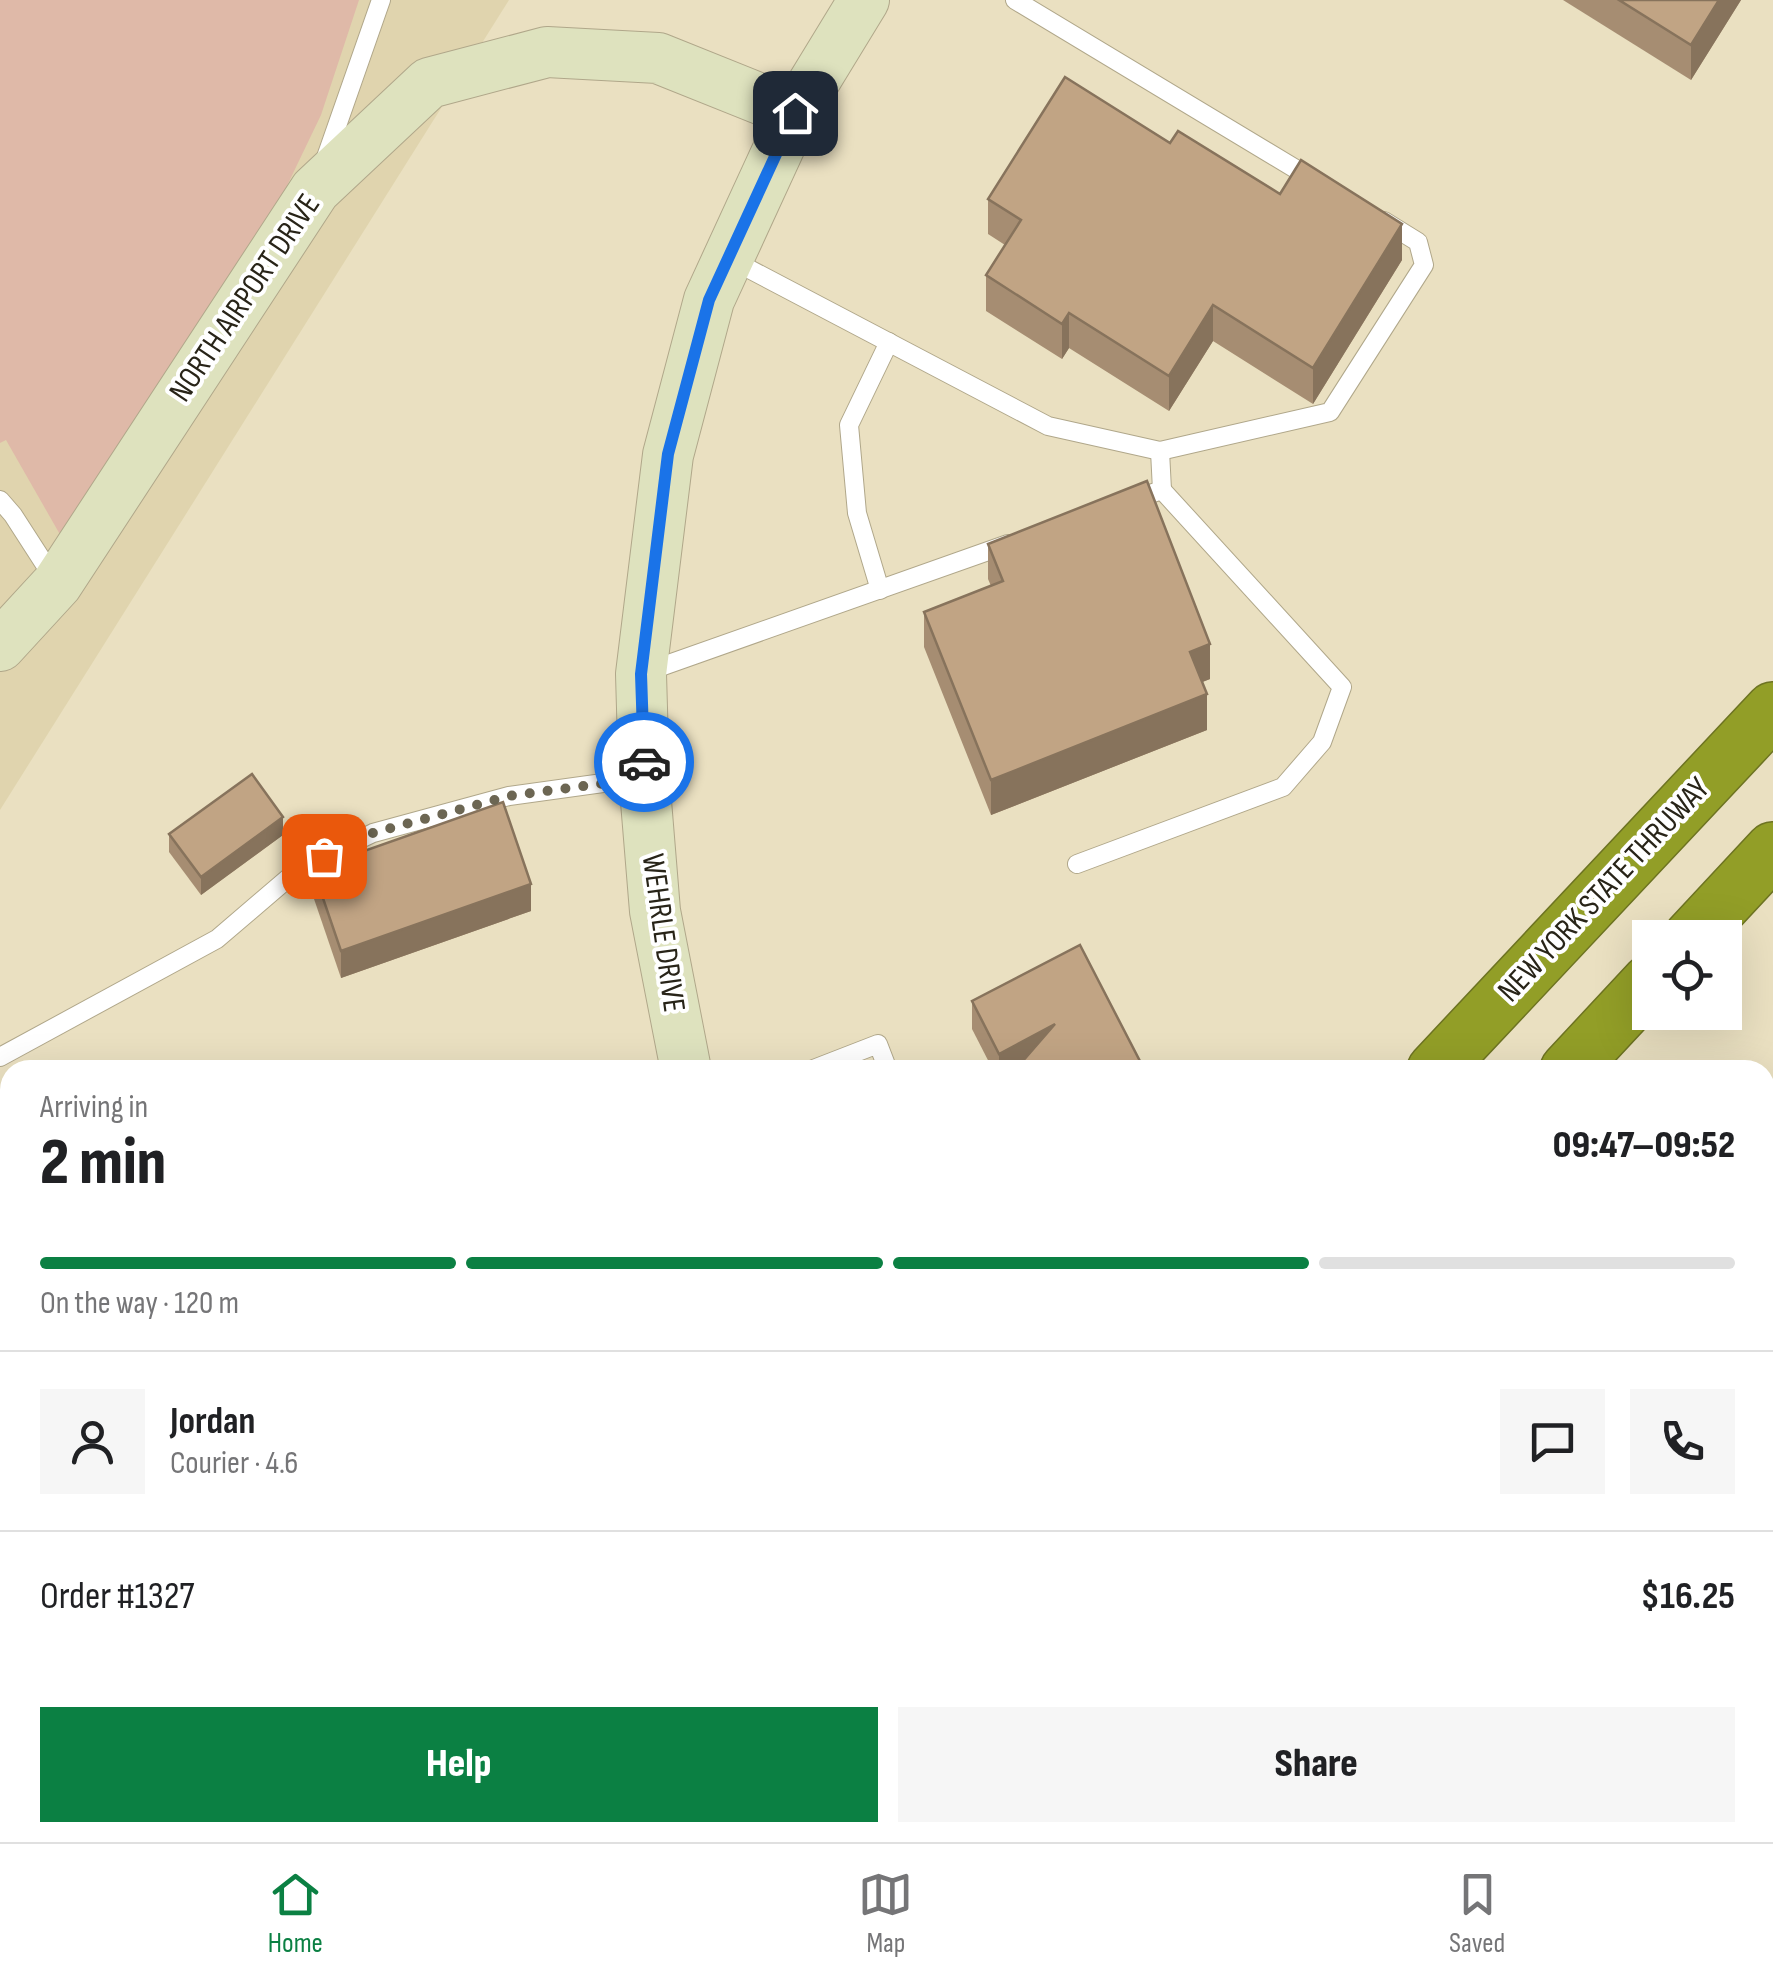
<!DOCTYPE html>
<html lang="en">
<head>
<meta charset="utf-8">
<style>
	body { margin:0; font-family:"Sofia Sans Condensed",sans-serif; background:#f6f6f6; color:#202124; height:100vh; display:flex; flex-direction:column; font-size:38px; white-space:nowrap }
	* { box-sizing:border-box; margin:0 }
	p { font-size:32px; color:#757577 }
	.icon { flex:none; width:55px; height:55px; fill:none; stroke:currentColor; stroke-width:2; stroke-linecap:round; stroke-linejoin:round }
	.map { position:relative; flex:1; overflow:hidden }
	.details { position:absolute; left:0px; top:1060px; width:1775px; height:782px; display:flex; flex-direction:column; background:#fff; border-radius:30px 30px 0 0; box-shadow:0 10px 40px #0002 }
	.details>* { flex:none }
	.controls { position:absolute; left:1632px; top:920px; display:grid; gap:20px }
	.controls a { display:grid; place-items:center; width:110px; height:110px; border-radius:0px; background:#fff; box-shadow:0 10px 40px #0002; font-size:50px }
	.pin { position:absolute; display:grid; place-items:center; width:85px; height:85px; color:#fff; margin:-42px; border-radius:20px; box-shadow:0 5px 15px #0006 }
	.courier { position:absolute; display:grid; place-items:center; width:100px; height:100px; margin:-50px; border:8px solid #1a73e8; border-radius:50%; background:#fff; color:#222; box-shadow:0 2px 12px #0007 }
	.head em { font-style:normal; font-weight:800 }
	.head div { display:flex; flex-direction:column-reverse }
	.head { display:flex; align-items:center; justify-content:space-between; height:170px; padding:0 40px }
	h1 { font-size:65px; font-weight:800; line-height:75px }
	.bar { display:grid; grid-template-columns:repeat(4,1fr); gap:15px 10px; align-content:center; height:120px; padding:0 40px }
	.bar i { height:12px; border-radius:8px; background:#e0e0e0 }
	.bar .on { background:#0b8043 }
	.bar p { grid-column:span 4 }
	.line { display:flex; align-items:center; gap:25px; padding:0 40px; border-top:2px solid #e0e0e0 }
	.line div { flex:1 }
	.round { display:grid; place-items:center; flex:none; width:105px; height:105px; border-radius:0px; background:#f6f6f6 }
	.primary-button { display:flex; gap:20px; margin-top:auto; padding:20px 40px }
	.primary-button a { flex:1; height:115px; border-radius:0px; background:#0b8043; color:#fff; font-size:40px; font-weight:800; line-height:115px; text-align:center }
	.primary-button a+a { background:#f6f6f6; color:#202124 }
	.tab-bar { display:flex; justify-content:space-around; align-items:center; height:140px; border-top:2px solid #e0e0e0; background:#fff; font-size:28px; color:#757577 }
	.tab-bar a { display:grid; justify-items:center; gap:5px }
	.tab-bar .on { color:#0b8043 }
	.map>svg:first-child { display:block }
	.built { fill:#e0d4ae }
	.green { fill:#dfb9a8 }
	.water { fill:#a1bb99 }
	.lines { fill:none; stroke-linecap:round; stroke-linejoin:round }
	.lane-casing { stroke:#b0a78a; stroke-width:20 }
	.secondary-casing { stroke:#b0a78a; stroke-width:52 }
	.highway-casing { stroke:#6d7322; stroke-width:58 }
	.lane { stroke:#fff; stroke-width:18 }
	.secondary { stroke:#dee2be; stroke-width:50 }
	.highway { stroke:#929e27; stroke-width:55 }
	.wall { fill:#a68d72 }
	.shaded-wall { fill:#87735c }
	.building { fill:#c1a484; stroke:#87735c; stroke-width:2.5 }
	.done { stroke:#6c6653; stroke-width:10; stroke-dasharray:0 18 }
	.route { stroke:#1a73e8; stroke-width:12 }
	.labels { text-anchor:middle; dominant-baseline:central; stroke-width:8; stroke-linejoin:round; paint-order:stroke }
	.street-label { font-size:32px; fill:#282418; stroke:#fff }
</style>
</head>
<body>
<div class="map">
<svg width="1773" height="1842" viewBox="0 0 1773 1842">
	<rect width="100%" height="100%" fill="#eae0c1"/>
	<polygon class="built" points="0,0 509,0 0,810"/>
	<polygon class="green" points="0,0 359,0 321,115 284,192 62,538 6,440 0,443"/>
	<polygon class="water" points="1773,1743 1773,1842 1725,1842 1730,1833 1765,1832 1765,1759"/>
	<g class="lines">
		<g class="lane-casing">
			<g id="lane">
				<polyline points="1015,0 1314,180"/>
				<polyline points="325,160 381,0"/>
				<polyline points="732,260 1048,426 1160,451 1330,412 1424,265 1418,242 1384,221"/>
				<polyline points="1160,451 1162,490"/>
				<polyline points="0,500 13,515 53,577"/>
				<polyline points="880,590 857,513 849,425 889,342"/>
				<polyline points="646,672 1008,544"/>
				<polyline points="1077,864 1283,787 1322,742 1342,687 1162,490 1132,500"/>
				<polyline points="0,1057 217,939 300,868 373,833 509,796 639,778"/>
				<polyline points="811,1070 878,1044 888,1070"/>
			</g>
		</g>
		<g class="secondary-casing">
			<g id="secondary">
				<polyline points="0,646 57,584 315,190 429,83 547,52 658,58 795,113"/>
				<polyline points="686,1070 655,911 644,777 641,674 668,455 709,300 795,113 864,0"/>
				<polyline points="0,1779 10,1774"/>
				<polyline points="1206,1832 1218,1842"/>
			</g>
		</g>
		<g class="highway-casing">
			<g id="highway">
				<polyline points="1691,938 1773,850"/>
				<polyline points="1435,1070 1773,710"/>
				<polyline points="1568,1070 1650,982"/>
				<polyline points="697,1842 707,1832"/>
				<polyline points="848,1842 857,1832"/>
			</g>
		</g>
		<use href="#lane" class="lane"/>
		<use href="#secondary" class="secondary"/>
		<use href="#highway" class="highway"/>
	</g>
	<g class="wall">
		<polygon points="1563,0 1741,0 1691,80"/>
		<polygon points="1170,143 1280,194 1402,260 1313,404 1213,341 1169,411 1069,348 1062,359 986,311 986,275 1005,245 988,234 988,199"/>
		<polygon points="988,544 1210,679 1202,682 1207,730 991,815 924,647 924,612 991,586 988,579"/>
		<polygon points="169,834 283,835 201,895 169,852"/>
		<polygon points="313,869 531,911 341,978 313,896"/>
		<polygon points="972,1001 1143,1070 993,1070 972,1029"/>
	</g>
	<g class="shaded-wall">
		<polygon points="1719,0 1741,0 1691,80 1691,45"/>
		<polygon points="1402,224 1402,260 1313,404 1313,368"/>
		<polygon points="1213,305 1213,341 1169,411 1169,376"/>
		<polygon points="1069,313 1069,348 1062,359 1062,324"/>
		<polygon points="1210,644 1210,679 1190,687 1190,652"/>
		<polygon points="1207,694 1207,730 991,815 991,780"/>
		<polygon points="283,817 283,835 201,895 201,877"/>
		<polygon points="531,884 531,911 341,978 341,951"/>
		<polygon points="1055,1024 1020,1070 999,1070 999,1054"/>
		<polygon points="1773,1315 1773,1334 1765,1347 1765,1329"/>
	</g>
	<g class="building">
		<polygon points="1619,0 1719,0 1691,45"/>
		<polygon points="1065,77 1170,143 1178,131 1280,194 1301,160 1402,224 1313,368 1213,305 1169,376 1069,313 1062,324 986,275 1021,220 988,199"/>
		<polygon points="1147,481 1210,644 1190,652 1207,694 991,780 924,612 1003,581 988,544"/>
		<polygon points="252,774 283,817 201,877 169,834"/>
		<polygon points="503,802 531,884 341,951 313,869"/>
		<polygon points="1080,945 1143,1067 1137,1070 1015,1070 1055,1024 999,1054 972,1001"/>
		<polygon points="1773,1212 1773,1315 1765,1329 1765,1226"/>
		<polygon points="333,1832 414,1832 422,1842 322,1842"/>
	</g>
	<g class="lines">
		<polyline class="done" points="324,856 373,833 509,796 644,778 644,762"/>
		<polyline class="route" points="644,762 641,674 668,454 709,300 795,113"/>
	</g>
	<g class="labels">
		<g class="street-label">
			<text transform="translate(245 298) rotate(-56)">NORTH AIRPORT DRIVE</text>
			<text transform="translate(1604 890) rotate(-47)">NEW YORK STATE THRUWAY</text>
			<text transform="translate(663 933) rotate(82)">WEHRLE DRIVE</text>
		</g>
	</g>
</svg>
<div class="controls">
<a><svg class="icon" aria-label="locate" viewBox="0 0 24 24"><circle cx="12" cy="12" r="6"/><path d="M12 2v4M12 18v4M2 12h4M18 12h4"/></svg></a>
</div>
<div class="pin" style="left:324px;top:856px;background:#ea580c"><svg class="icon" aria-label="bag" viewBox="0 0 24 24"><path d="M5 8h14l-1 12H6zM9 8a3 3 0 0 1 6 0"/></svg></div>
<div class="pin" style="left:795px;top:113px;background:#1f2937"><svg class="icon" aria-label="home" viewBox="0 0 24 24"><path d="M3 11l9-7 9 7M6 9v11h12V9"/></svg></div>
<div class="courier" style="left:644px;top:762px"><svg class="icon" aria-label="car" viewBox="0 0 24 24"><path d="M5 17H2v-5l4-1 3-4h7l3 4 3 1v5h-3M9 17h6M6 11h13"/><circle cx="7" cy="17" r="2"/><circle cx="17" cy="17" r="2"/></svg></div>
<section class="details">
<div class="head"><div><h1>2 min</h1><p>Arriving in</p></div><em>09:47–09:52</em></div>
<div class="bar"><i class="on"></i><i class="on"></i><i class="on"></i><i></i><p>On the way · 120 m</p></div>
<div class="line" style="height:180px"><a class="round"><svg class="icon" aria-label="person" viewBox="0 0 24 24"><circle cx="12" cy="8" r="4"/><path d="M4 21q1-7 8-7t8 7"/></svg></a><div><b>Jordan</b><p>Courier · 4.6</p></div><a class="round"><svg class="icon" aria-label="chat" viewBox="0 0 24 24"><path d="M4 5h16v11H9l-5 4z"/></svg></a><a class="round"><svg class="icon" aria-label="phone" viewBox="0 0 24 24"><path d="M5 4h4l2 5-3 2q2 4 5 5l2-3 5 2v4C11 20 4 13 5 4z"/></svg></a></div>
<div class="line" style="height:130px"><div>Order #1327</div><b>$16.25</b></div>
<div class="primary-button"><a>Help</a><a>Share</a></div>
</section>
</div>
<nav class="tab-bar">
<a class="on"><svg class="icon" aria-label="home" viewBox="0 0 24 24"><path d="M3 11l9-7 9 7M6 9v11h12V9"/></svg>Home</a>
<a><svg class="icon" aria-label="map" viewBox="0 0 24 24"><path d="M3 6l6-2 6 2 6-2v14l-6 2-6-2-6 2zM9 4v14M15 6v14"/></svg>Map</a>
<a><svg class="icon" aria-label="saved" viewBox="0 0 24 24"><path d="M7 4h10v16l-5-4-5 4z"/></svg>Saved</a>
</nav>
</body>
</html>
